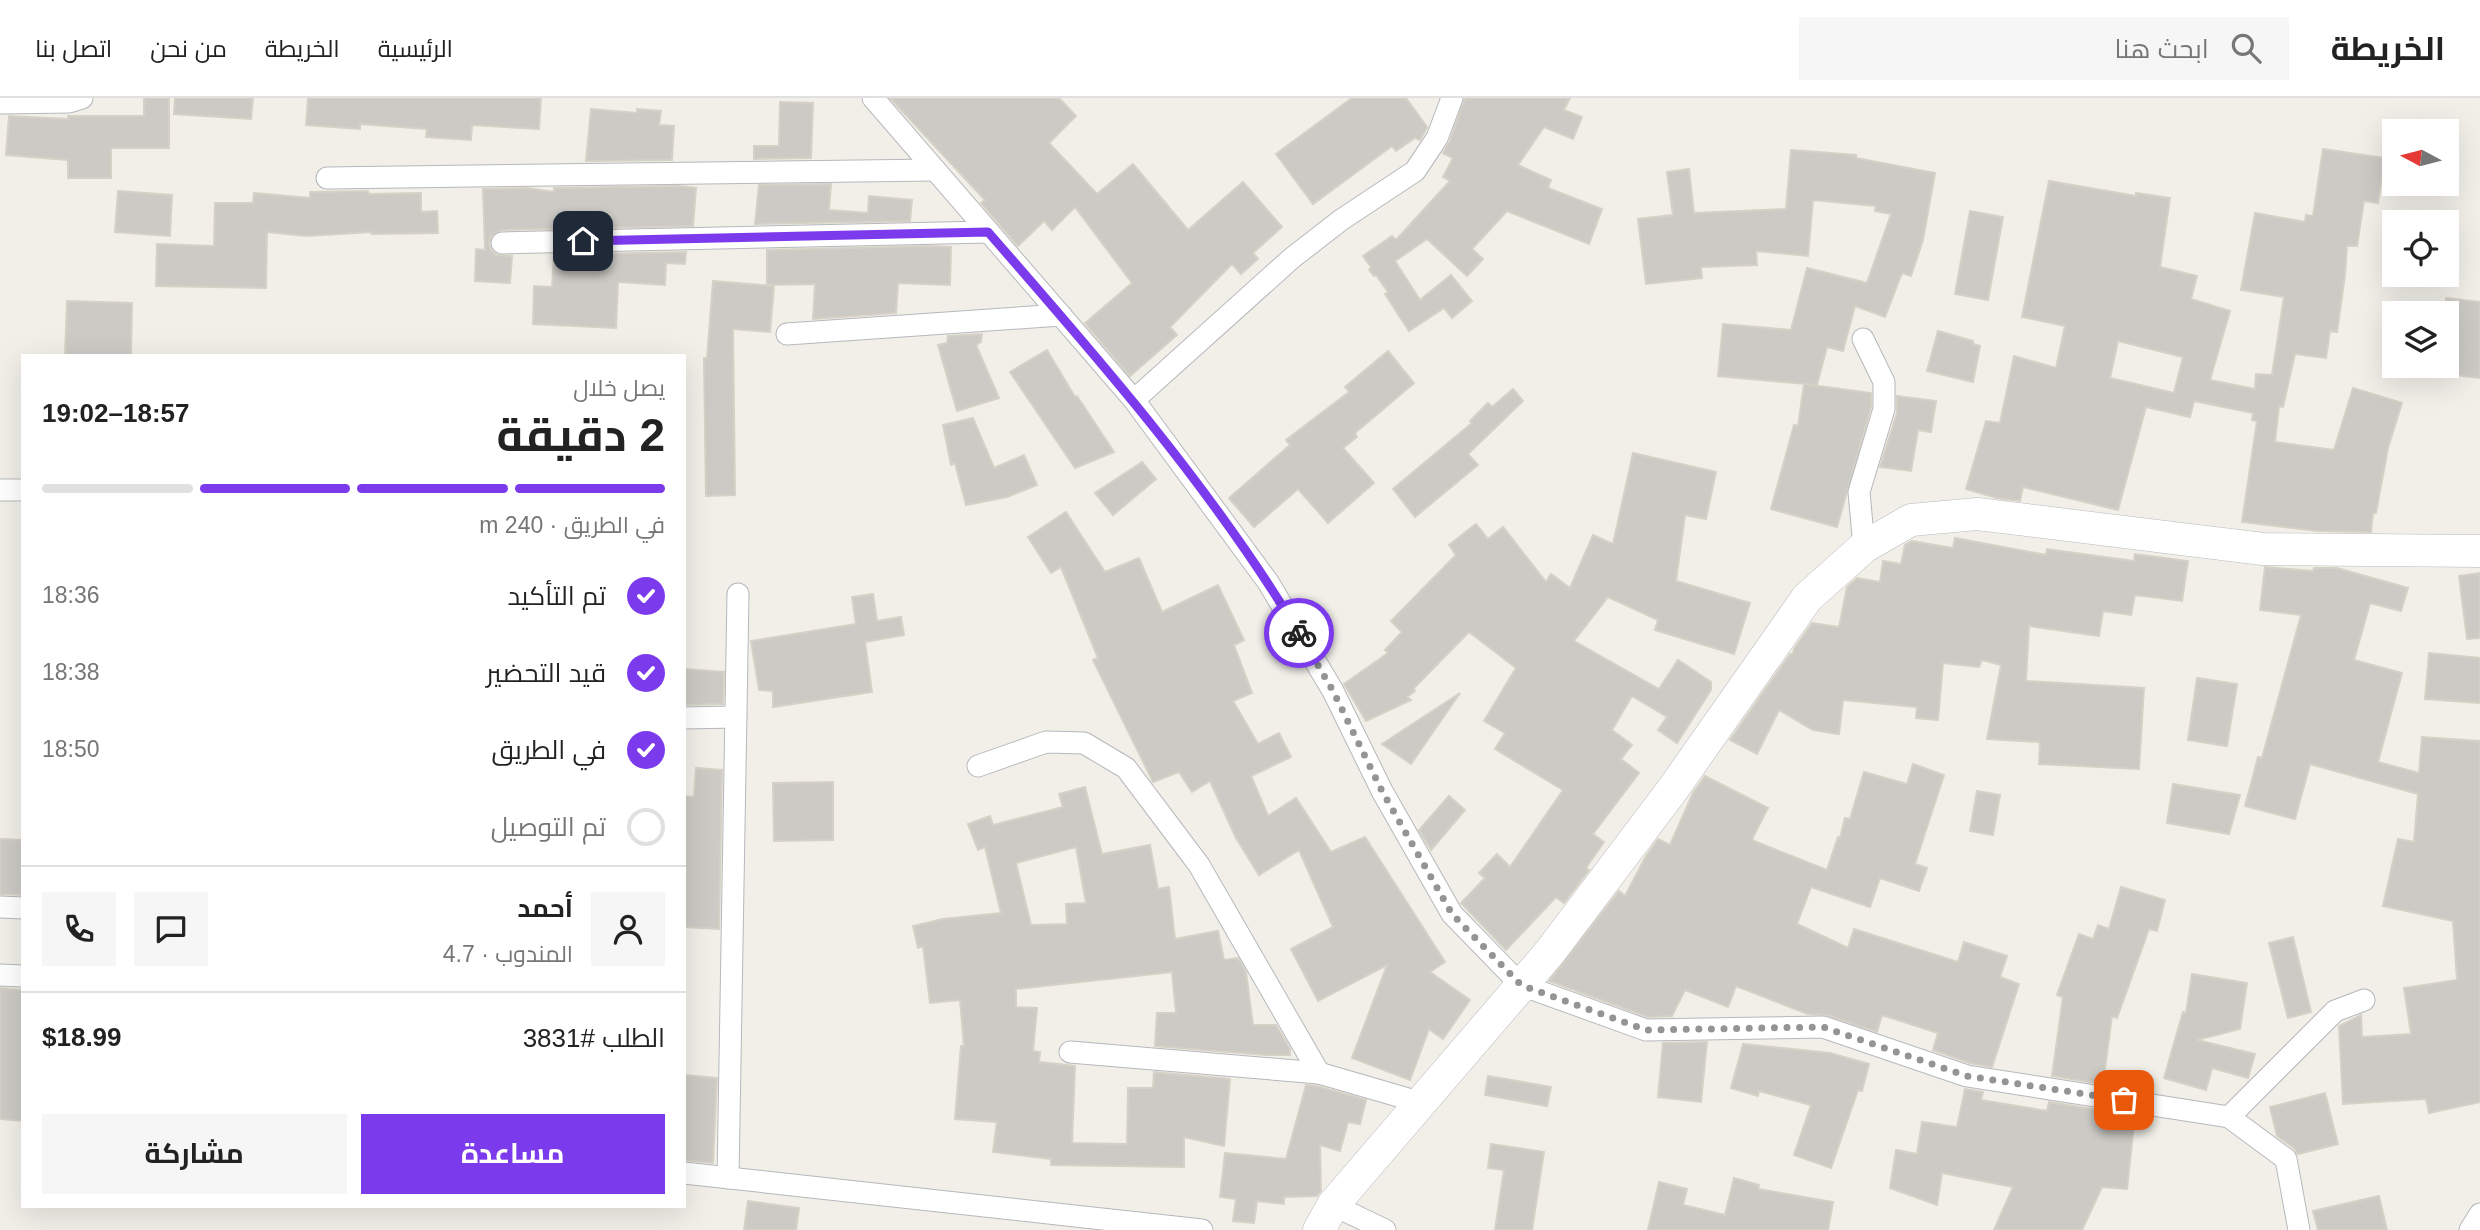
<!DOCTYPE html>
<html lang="ar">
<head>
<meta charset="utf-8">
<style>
	body { margin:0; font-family:Helvetica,Cairo,sans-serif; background:#f6f6f6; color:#222; direction:rtl; height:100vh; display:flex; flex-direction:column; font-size:26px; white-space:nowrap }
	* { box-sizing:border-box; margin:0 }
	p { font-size:23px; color:#767676 }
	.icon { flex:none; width:38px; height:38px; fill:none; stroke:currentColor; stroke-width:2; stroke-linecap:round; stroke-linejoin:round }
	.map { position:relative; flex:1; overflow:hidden; direction:ltr }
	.drawer { position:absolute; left:21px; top:256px; width:665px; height:854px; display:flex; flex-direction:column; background:#fff; border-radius:0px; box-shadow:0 7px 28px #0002; direction:rtl }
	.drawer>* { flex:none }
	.needle { width:46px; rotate:277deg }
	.fabs { position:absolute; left:2382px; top:21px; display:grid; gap:14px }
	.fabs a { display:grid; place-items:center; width:77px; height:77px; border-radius:0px; background:#fff; box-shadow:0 7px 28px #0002; font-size:35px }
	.pin { position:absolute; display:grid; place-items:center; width:60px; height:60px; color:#fff; margin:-30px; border-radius:14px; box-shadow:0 4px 10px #0006 }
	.courier { position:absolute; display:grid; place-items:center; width:70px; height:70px; margin:-35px; border:5px solid #7c3aed; border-radius:50%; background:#fff; color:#222; box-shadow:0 2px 9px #0007 }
	.head em { font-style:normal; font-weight:700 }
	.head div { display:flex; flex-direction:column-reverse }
	.head { display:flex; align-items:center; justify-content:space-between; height:119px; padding:0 21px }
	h1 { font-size:46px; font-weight:700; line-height:52px }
	.bar { display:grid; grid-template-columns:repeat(4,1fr); gap:10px 7px; align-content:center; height:84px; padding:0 21px }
	.bar i { height:9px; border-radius:5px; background:#e0e0e0 }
	.bar .current { background:#7c3aed }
	.bar p { grid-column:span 4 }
	.line { display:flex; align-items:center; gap:18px; padding:0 21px; border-top:2px solid #e0e0e0 }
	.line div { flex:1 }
	.round { display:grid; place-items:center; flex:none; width:74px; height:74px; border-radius:0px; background:#f6f6f6 }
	ol { padding:0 21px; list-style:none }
	li { display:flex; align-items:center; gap:21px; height:77px }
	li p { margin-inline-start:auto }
	li .icon { padding:7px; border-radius:50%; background:#7c3aed; color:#fff; stroke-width:4 }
	li:last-child { color:#767676 }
	li i { width:38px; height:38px; border:4px solid #e0e0e0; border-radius:50% }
	.cta { display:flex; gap:14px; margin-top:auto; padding:14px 21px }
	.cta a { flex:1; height:80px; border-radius:0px; background:#7c3aed; color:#fff; font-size:28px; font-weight:700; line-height:80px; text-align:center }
	.cta a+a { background:#f6f6f6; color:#222 }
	header { display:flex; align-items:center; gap:42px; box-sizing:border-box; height:98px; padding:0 35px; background:#fff; border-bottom:2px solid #e0e0e0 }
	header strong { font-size:33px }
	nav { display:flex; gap:38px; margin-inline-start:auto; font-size:24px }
	.search { width:490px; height:63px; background:#f6f6f6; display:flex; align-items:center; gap:18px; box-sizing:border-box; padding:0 24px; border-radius:0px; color:#767676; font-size:26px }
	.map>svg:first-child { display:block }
	.building { fill:#cccac5; stroke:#d6d1c6; stroke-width:2; fill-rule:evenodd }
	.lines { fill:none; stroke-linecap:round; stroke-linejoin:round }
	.street-casing { stroke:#b5b8bc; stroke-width:23 }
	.secondary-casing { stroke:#b6babf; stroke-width:33 }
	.street { stroke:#fff; stroke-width:21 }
	.secondary { stroke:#fff; stroke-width:32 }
	.done { stroke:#929495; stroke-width:7; stroke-dasharray:0 12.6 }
	.route { stroke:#7c3aed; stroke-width:9 }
</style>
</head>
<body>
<header>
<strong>الخريطة</strong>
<div class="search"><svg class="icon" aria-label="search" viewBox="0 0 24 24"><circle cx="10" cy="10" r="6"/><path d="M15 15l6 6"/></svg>ابحث هنا</div>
<nav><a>الرئيسية</a><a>الخريطة</a><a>من نحن</a><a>اتصل بنا</a></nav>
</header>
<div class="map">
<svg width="2480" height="1132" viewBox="0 0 2480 1132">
	<rect width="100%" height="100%" fill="#f1efe8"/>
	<g class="building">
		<polygon points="144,0 169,0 169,50 111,50 111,80 68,80 68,62 6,57 9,18 68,21 68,18 144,18"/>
		<polygon points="175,0 253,0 251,21 174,16"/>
		<polygon points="308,0 541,0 539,31 472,27 471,42 426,39 427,31 360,26 360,31 306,27"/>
		<polygon points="890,0 1059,0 1076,18 1049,45 1097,96 1133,66 1188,132 1243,84 1282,129 1253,155 1258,161 1241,176 1232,166 1170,229 1177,237 1130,278 1085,225 1132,185 1075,109 1052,132 1044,123 1018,148 981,105 985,102"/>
		<polygon points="1352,0 1406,0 1427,29 1420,42 1415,40 1396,53 1392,48 1313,106 1276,56"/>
		<polygon points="1465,0 1570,0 1564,12 1582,19 1573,41 1544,29 1518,67 1551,82 1548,90 1602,111 1589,146 1507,113 1472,151 1483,161 1467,178 1427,141 1395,163 1420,202 1451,177 1472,203 1452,220 1444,210 1409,233 1385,196 1388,194 1376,177 1374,178 1369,172 1371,169 1363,158 1392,138 1396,142 1450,83 1443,79 1453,60 1443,55 1449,45"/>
		<polygon points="780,4 813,5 811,60 754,61 754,48 779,48"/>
		<polygon points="591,11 637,15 637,11 661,13 659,27 674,28 672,62 586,63"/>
		<path d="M2323 51 2385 60 2378 105 2364 103 2357 148H2347L2345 177 2337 234 2330 233 2326 260 2295 256 2283 309 2279 308 2275 344 2334 352 2353 290 2402 305 2388 350 2376 415H2373L2371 434 2318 433 2242 424 2257 323 2252 322 2253 315 2194 303 2190 319 2146 309 2118 412 2023 389 2020 403 1997 400 1966 391 1986 323 2000 325 2014 258 2056 270 2065 228 2022 219 2049 83 2136 98V95L2170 100 2160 169 2197 178 2191 201 2230 213 2210 282 2255 291 2256 276 2272 277 2284 199 2241 192 2255 115 2305 124 2306 117 2313 118ZM2118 243 2183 259 2174 295 2110 280Z"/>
		<polygon points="1791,52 1856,57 1856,60 1935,75 1923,142 1911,178 1902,175 1885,219 1855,208 1843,253 1827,249 1817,287 1718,278 1723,226 1791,232 1807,170 1867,185 1891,116 1875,113 1876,108 1813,102 1808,158 1756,153 1757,167 1701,169 1702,180 1646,186 1638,121 1673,117 1667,74 1689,71 1694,115 1786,111"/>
		<polygon points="831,86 829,112 868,115 869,98 912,102 910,123 755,126 759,87"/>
		<polygon points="679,88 696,90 693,128 501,132 491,138 489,146 491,152 496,157 512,158 510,185 475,183 476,151 485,152 483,91 527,90 554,94 554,90"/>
		<polygon points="118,93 172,97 170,138 115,134"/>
		<polygon points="368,93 369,96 421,95 421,114 437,113 438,135 372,136 372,134 306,138 267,134 266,190 156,188 157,146 214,148 215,105 253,105 254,95 310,100 310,94"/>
		<polygon points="1970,113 2003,119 1988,202 1955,196"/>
		<polygon points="932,148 951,149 950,187 898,185 896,215 813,221 815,186 767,187 767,152"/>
		<polygon points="686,154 685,166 666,165 665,187 618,184 616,230 533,226 534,188 552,189 554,157"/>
		<polygon points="713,183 774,188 770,234 733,231 735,397 706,398 704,260 707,260"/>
		<polygon points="2446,200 2480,204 2480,280 2446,276"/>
		<polygon points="67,203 132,205 131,257 65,257"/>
		<polygon points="1938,233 1973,243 1973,246 1980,248 1973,284 1927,273"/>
		<polygon points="982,236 981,244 976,247 999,300 957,313 938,247 947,245 948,238"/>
		<polygon points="1047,252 1075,299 1077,298 1114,354 1075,370 1010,274"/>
		<polygon points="1388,253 1414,285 1355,335 1357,339 1343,350 1374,385 1328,425 1298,391 1254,429 1229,400 1290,347 1286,342 1349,294 1345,289"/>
		<polygon points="1804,286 1871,295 1871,309 1837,429 1771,411 1794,327 1798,328"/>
		<polygon points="1513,291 1523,303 1468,356 1478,367 1415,419 1393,391 1472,325 1470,323 1488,305 1492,309"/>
		<polygon points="1897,298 1936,303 1931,334 1918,332 1911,373 1880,369 1897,315"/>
		<polygon points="973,320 994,370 1024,357 1037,387 1007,399 966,407 955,365 951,367 943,327"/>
		<polygon points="1633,355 1716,374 1706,421 1685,417 1676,483 1750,505 1734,556 1655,532 1658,522 1608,499 1574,543 1659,591 1678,562 1711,584 1711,592 1677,645 1658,632 1667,619 1632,598 1612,632 1632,647 1621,661 1639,675 1593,736 1604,744 1586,770 1589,772 1564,805 1556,799 1506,852 1461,805 1485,780 1479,775 1497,756 1510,769 1563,692 1495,651 1505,635 1484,623 1516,570 1469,534 1413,591 1415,593 1407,599 1411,602 1366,623 1344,586 1388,555 1385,552 1402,534 1391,523 1456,457 1449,447 1476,426 1488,441 1503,429 1546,484 1551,476 1570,490 1593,437 1613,446"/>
		<polygon points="1142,364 1156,381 1113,417 1095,395"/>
		<polygon points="1066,414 1105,474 1139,460 1162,514 1218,487 1244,542 1234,547 1252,595 1233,603 1258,646 1279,635 1291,659 1251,678 1268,718 1296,700 1331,754 1365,739 1445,864 1430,874 1470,902 1443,941 1429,931 1410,982 1352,960 1387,867 1318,903 1291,851 1333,829 1299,752 1259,777 1236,740 1210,683 1192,694 1179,674 1153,684 1093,562 1098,560 1061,469 1051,475 1028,439"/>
		<polygon points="1955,440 2046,457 2047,451 2134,463 2135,456 2188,463 2182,503 2135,497 2131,517 2103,513 2099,538 2029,528 2026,583 2144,590 2139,671 2039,666 2040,644 1987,641 2001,567 1982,562 1979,569 1943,565 1938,622 1916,620 1917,609 1843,602 1839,636 1813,632 1779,612 1757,656 1730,642 1790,556 1793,556 1794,551 1812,525 1839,529 1847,489 1857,480 1880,484 1883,463 1901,466 1905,447 1912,443 1953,450"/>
		<polygon points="2265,469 2313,473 2314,470 2337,470 2408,490 2401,513 2370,505 2354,562 2402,575 2378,664 2419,675 2422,639 2480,643 2480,1004 2429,1015 2426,1001 2343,1006 2339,928 2361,917 2362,939 2411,936 2404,890 2457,882 2453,823 2383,808 2398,741 2414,744 2418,696 2310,666 2295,721 2245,708 2258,659 2262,660 2301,517 2260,512"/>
		<polygon points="2480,475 2480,540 2467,541 2459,478"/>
		<polygon points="873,496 877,523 901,519 904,537 865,544 872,594 773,609 773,593 759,592 751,543 856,526 852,499"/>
		<polygon points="2429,555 2480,560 2480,605 2425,601"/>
		<polygon points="684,571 724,574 723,606 684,607"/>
		<polygon points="2197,580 2237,586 2227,648 2188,642"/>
		<polygon points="1460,595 1411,666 1382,646"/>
		<polygon points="1913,666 1944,677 1915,766 1927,770 1919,793 1880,780 1870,809 1811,789 1797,826 1848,850 1854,831 1958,864 1964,844 2007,858 2000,879 2019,886 1992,969 1970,965 1933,952 1938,935 1882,917 1877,934 1827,917 1808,916 1736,888 1728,909 1685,892 1672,918 1648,919 1549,883 1619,793 1625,798 1646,758 1658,741 1670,747 1693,695 1705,678 1768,710 1752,741 1754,743 1827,772 1838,739 1840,740 1845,720 1850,721 1864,674 1907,686"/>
		<polygon points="696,670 722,672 719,831 684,829 684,698 694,699"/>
		<polygon points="833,684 833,742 774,743 773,685"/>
		<polygon points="2173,686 2240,697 2229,736 2167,725"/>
		<path d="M1085 689 1102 756 1150 747 1158 791 1169 789 1175 841 1218 833 1224 862 1238 860 1246 874 1253 927H1276L1290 951V957H1266L1155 948 1157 915H1176L1172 874 1016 891V909L1037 910 1033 953 1040 954 1039 964 1075 968 1072 1045 1127 1046 1128 990H1153L1154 974 1230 981 1224 1048 1184 1039V1069L1051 1067V1061L993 1054 997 1024 955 1021 961 948H964L960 902 930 905 923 848 918 850 913 828 943 821 1001 815 985 749 978 752 968 726 990 718 993 727 1063 709 1059 696ZM1076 749 1086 805 1066 806 1067 826 1031 827 1016 765Z"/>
		<polygon points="1977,693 2000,697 1993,737 1970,733"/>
		<polygon points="1449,698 1465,712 1431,752 1419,732"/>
		<polygon points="0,741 23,742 23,797 0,796"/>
		<polygon points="2121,789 2165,802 2157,833 2149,831 2117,920 2112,918 2103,986 2052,978 2063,899 2057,897 2079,836 2093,841 2098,827 2109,831"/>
		<polygon points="2293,839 2311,914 2288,920 2269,845"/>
		<polygon points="2192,876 2247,885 2240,931 2197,942 2255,956 2248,980 2212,970 2206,992 2164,980 2183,914 2186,915"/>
		<polygon points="0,890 23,892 23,1023 0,1021"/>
		<polygon points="1707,944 1701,1004 1658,999 1663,945"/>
		<polygon points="1743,946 1830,955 1869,966 1862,993 1858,992 1831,1070 1794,1057 1811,1007 1759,993 1758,998 1731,990"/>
		<polygon points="684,977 717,980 713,1065 684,1062"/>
		<polygon points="1488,978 1551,989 1547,1008 1485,997"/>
		<polygon points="1306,987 1317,988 1366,1002 1360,1026 1348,1024 1340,1053 1320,1047 1321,1093 1317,1098 1284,1099 1284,1106 1257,1103 1254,1125 1233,1123 1236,1101 1220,1099 1225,1055 1286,1061"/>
		<polygon points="1965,991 1983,994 1981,1002 2047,1013 2049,1004 2099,1012 2098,1022 2134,1026 2127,1091 2102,1089 2082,1132 1994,1132 2013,1089 1942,1075 1937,1107 1890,1090 1896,1052 1917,1056 1922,1024 1957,1029"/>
		<polygon points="2325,995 2338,1046 2298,1056 2294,1050 2277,1038 2270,1009"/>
		<polygon points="1491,1046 1544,1054 1532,1132 1495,1132 1504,1072 1488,1070"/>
		<polygon points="1734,1080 1759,1087 1758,1091 1833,1104 1828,1132 1648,1132 1659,1084 1687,1091 1683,1107 1725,1117"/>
		<polygon points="2379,1098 2387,1132 2318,1132 2313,1113"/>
		<polygon points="748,1103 799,1110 796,1132 744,1132"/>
	</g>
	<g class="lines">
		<g class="street-casing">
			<g id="street">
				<polyline points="873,0 1134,302 1268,484 1333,593 1382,693 1452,816 1521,887 1646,932 1823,929 1967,978 2229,1019 2286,1061 2299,1132"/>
				<polyline points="0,5 69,4 82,0"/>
				<polyline points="327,80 935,72"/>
				<polyline points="502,145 988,134"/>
				<polyline points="787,236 1061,217"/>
				<polyline points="1863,241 1884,284 1884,311 1859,394 1864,449"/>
				<polyline points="1134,302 1292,160 1341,122 1415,73 1437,40 1452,0"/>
				<polyline points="0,392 23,392"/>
				<polyline points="684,620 736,619"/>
				<polyline points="978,668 1046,644 1084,645 1126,670 1199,767 1319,975"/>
				<polyline points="0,809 23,810"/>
				<polyline points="0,877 23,878"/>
				<polyline points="1070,954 1319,975 1422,1005"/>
				<polyline points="2229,1019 2335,913 2364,902"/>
				<polyline points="684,1075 1202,1132"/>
				<polyline points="728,1080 738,496"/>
				<polyline points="1333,1107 1385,1132"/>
				<polyline points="2470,1132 2480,1116"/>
			</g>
		</g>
		<g class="secondary-casing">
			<polyline id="secondary" points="1319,1132 1333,1107 1550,854 1673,691 1807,500 1864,449 1911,422 1977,416 2263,451 2480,453"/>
		</g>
		<use href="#street" class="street"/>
		<use href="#secondary" class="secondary"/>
	</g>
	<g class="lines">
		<polyline class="done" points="1299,535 1333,593 1382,693 1452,816 1521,887 1646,932 1823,929 1967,978 2124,1002"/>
		<path class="route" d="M583 143 988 134C1099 261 1212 390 1299 535"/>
	</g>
</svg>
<div class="fabs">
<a><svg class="needle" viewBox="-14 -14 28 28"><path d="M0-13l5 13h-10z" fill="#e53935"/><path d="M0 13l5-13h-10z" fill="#767676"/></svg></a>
<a><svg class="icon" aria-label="locate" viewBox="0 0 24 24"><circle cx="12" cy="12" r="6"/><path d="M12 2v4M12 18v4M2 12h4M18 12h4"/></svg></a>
<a><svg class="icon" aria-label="layers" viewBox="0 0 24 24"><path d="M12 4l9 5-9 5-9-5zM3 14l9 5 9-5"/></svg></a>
</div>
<div class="pin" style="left:2124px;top:1002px;background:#ea580c"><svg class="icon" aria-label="bag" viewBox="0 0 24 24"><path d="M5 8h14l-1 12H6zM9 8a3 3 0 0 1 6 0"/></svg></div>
<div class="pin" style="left:583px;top:143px;background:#1f2937"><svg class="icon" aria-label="home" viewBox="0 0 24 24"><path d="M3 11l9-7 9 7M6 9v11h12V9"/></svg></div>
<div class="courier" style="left:1299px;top:535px"><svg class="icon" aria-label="bike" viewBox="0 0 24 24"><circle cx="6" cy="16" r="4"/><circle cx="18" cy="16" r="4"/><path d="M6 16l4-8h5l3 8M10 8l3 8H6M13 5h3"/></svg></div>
<section class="drawer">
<div class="head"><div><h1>2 دقيقة</h1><p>يصل خلال</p></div><em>18:57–19:02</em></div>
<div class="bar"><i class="current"></i><i class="current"></i><i class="current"></i><i></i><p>في الطريق · 240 m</p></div>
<ol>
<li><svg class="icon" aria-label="check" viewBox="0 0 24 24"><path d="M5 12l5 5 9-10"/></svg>تم التأكيد<p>18:36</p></li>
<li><svg class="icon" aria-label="check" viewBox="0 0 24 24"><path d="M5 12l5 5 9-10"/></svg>قيد التحضير<p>18:38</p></li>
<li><svg class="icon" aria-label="check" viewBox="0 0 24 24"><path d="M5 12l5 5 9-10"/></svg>في الطريق<p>18:50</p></li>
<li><i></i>تم التوصيل</li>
</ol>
<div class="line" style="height:126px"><a class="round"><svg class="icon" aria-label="person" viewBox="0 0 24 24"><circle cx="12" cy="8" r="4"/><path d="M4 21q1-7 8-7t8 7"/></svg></a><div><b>أحمد</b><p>المندوب · 4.7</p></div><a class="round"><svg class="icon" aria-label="chat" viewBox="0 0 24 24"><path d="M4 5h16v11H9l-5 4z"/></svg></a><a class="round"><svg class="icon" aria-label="phone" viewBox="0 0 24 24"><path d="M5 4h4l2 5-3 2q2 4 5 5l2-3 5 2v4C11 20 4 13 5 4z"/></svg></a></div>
<div class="line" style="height:91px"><div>الطلب #3831</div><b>$18.99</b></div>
<div class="cta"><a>مساعدة</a><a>مشاركة</a></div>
</section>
</div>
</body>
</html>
